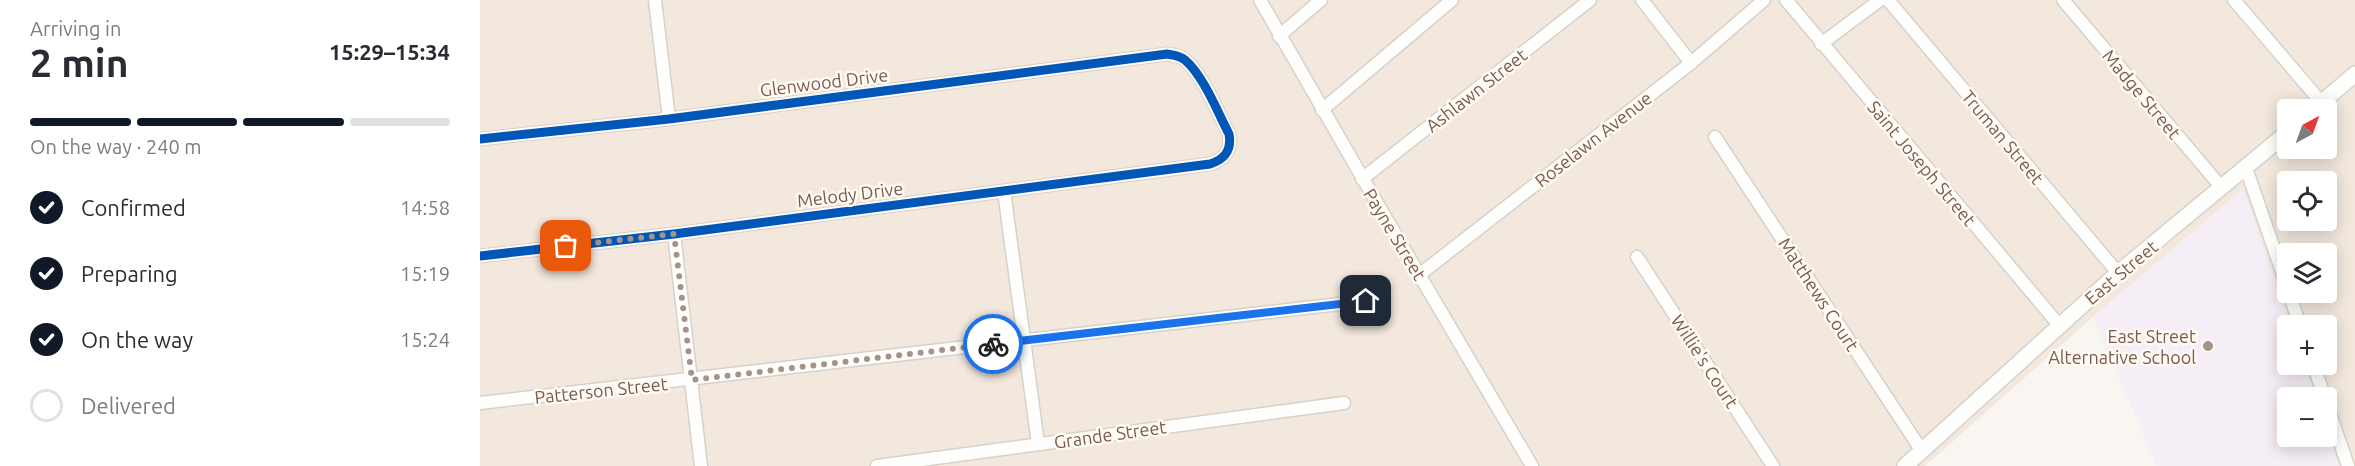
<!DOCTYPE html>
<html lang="en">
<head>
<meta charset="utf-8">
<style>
	body { margin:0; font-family:Ubuntu,sans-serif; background:#f2f2f3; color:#2b2b33; height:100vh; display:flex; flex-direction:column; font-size:22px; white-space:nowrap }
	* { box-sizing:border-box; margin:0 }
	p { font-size:20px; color:#7c7c81 }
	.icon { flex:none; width:33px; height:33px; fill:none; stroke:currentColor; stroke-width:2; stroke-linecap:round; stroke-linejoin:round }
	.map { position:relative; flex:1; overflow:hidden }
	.sheet { display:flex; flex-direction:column; background:#fff; width:480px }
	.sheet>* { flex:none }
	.needle { width:39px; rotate:41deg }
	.controls { position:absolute; left:1797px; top:99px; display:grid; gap:12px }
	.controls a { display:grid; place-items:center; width:60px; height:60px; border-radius:6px; background:#fff; box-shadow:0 3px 15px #0003; font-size:30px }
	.pin { position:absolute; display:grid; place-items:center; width:51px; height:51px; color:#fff; margin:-26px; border-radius:12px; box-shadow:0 3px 9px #0006 }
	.courier { position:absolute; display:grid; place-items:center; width:60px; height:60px; margin:-30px; border:4px solid #1a73e8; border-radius:50%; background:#fff; color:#222; box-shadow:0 2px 8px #0007 }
	.summary em { font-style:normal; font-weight:700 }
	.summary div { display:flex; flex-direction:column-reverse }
	.summary { display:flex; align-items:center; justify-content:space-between; height:102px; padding:0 30px }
	h1 { font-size:39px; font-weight:700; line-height:45px }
	.bar { display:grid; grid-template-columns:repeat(4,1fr); gap:9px 6px; align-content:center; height:72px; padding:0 30px }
	.bar i { height:8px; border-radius:4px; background:#e1e1e2 }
	.bar .on { background:#111827 }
	.bar p { grid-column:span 4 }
	ol { padding:0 30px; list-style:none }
	li { display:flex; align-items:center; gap:18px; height:66px }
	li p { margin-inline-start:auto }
	li .icon { padding:6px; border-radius:50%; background:#111827; color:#fff; stroke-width:4 }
	li:last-child { color:#7c7c81 }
	li i { width:33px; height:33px; border:3px solid #e1e1e2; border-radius:50% }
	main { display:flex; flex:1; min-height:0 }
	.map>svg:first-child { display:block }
	.residential { fill:#f2e8de; fill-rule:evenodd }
	.education { fill:#f6eef6 }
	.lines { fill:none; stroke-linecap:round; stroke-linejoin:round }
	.minor-casing { stroke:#d7d1cb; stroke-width:15 }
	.tertiary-casing { stroke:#d7d1cb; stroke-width:18 }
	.minor { stroke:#fefefd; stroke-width:12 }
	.tertiary { stroke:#fefefd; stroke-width:15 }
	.cycleway-casing { stroke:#fffaf3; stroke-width:13 }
	.cycleway { stroke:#0057b8; stroke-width:9 }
	.done { stroke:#a69286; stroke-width:6; stroke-dasharray:0 10.8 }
	.route { stroke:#1a73e8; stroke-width:8 }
	.poi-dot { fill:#a69286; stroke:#fffaf3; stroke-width:2 }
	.labels { text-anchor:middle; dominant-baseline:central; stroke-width:5; stroke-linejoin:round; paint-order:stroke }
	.street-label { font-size:18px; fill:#7a5c4d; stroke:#fffaf3 }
	.poi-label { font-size:18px; fill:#7a5c4d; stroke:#fffaf3; text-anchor:end }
</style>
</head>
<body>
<main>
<section class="sheet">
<div class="summary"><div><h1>2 min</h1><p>Arriving in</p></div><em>15:29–15:34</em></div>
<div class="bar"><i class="on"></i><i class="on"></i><i class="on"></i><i></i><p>On the way · 240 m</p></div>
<ol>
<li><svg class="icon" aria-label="check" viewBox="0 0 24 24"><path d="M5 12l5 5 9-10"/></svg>Confirmed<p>14:58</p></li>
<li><svg class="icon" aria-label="check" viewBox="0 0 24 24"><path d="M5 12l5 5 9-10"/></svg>Preparing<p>15:19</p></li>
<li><svg class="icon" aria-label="check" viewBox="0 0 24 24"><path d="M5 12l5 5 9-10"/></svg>On the way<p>15:24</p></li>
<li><i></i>Delivered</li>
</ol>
</section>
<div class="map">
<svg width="1875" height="466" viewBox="0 0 1875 466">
	<rect width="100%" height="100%" fill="#f9f5f0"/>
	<path class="residential" d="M0 0H1875V466H1859L1847 431 1846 398 1835 397 1824 365 1846 364V326L1810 325 1763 190 1613 317 1445 466H0ZM1808 110H1846V148H1808ZM1808 182H1846V220H1808ZM1808 254H1846V292H1808Z"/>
	<polygon class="education" points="1763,189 1810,325 1808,326 1808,364 1824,365 1835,397 1808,398 1808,436 1846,436 1847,431 1859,466 1677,466 1613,317"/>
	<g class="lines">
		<g class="minor-casing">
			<g id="minor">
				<polyline points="175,0 189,119"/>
				<polyline points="780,0 897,203 1052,466"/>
				<polyline points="1162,0 1211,63"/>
				<polyline points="1306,0 1579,325"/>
				<polyline points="1408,0 1638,273"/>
				<polyline points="1583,0 1742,188"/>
				<polyline points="1754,0 1841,102"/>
				<polyline points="799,36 841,0"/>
				<polyline points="1341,44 1400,0"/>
				<polyline points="842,110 972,0"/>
				<polyline points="1235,137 1442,451"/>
				<path d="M0 139 189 119 687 54C693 55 699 55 705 60 723 75 738 113 749 134 752 150 745 159 730 164L194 234 0 256"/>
				<polyline points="1766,168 1808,289"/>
				<polyline points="882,179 1110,0"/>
				<polyline points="524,191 558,444"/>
				<polyline points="194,234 221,466"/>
				<polyline points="1157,257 1293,466"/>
				<polyline points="939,275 1211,63 1284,0"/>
				<polyline points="1809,292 1820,326"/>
				<polyline points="1833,364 1845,398"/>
				<polyline points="1846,402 1868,466"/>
				<polyline points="0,403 886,301"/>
				<polyline points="397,466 864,403"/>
			</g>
		</g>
		<g class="tertiary-casing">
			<g id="tertiary">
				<polyline points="1833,110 1875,74"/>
				<polyline points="1425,466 1638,273 1808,132"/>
			</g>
		</g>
		<use href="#minor" class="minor"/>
		<use href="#tertiary" class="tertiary"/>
		<g class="cycleway-casing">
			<path id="cycleway" d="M0 139 189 119 687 54C693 55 699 55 705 60 723 75 738 113 749 134 752 150 745 159 730 164L194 234 0 256"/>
		</g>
		<use href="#cycleway" class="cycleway"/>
	</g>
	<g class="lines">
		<polyline class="done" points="86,246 194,234 212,380 513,344"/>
		<polyline class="route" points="513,344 886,301"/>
	</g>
	<circle class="poi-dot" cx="1728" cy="346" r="6"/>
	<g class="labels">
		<g class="street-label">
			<text transform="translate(344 82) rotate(-7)">Glenwood Drive</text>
			<text transform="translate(996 90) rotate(-38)">Ashlawn Street</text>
			<text transform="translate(1662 94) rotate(50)">Madge Street</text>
			<text transform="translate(1523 137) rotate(50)">Truman Street</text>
			<text transform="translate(1113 139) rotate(-38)">Roselawn Avenue</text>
			<text transform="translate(1442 163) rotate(50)">Saint Joseph Street</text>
			<text transform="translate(370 194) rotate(-7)">Melody Drive</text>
			<text transform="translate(915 234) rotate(59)">Payne Street</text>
			<text transform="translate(1641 272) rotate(-40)">East Street</text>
			<text transform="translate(1339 294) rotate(57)">Matthews Court</text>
			<text transform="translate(1225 361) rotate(57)">Willie's Court</text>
			<text transform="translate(121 390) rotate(-6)">Patterson Street</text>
			<text transform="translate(630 434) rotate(-8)">Grande Street</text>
		</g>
		<g class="poi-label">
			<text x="1716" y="336">East Street<tspan x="1716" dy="21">Alternative School</tspan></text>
		</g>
	</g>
</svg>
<div class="controls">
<a><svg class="needle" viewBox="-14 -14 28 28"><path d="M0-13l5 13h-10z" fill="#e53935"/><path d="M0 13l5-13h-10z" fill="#7c7c81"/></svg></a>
<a><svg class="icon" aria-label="locate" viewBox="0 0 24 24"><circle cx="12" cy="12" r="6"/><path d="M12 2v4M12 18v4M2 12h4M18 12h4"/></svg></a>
<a><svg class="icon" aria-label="layers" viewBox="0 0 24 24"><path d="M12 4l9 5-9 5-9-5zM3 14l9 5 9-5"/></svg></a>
<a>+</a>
<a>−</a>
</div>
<div class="pin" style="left:86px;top:246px;background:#ea580c"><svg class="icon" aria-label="bag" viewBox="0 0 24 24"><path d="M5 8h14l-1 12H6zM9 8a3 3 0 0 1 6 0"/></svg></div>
<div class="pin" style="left:886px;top:301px;background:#1f2937"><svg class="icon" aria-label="home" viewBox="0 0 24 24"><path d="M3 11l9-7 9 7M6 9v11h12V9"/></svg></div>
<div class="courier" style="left:513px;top:344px"><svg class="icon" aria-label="bike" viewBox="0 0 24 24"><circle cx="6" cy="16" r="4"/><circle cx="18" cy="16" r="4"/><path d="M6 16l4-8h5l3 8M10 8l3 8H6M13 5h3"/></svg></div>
</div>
</main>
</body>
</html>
